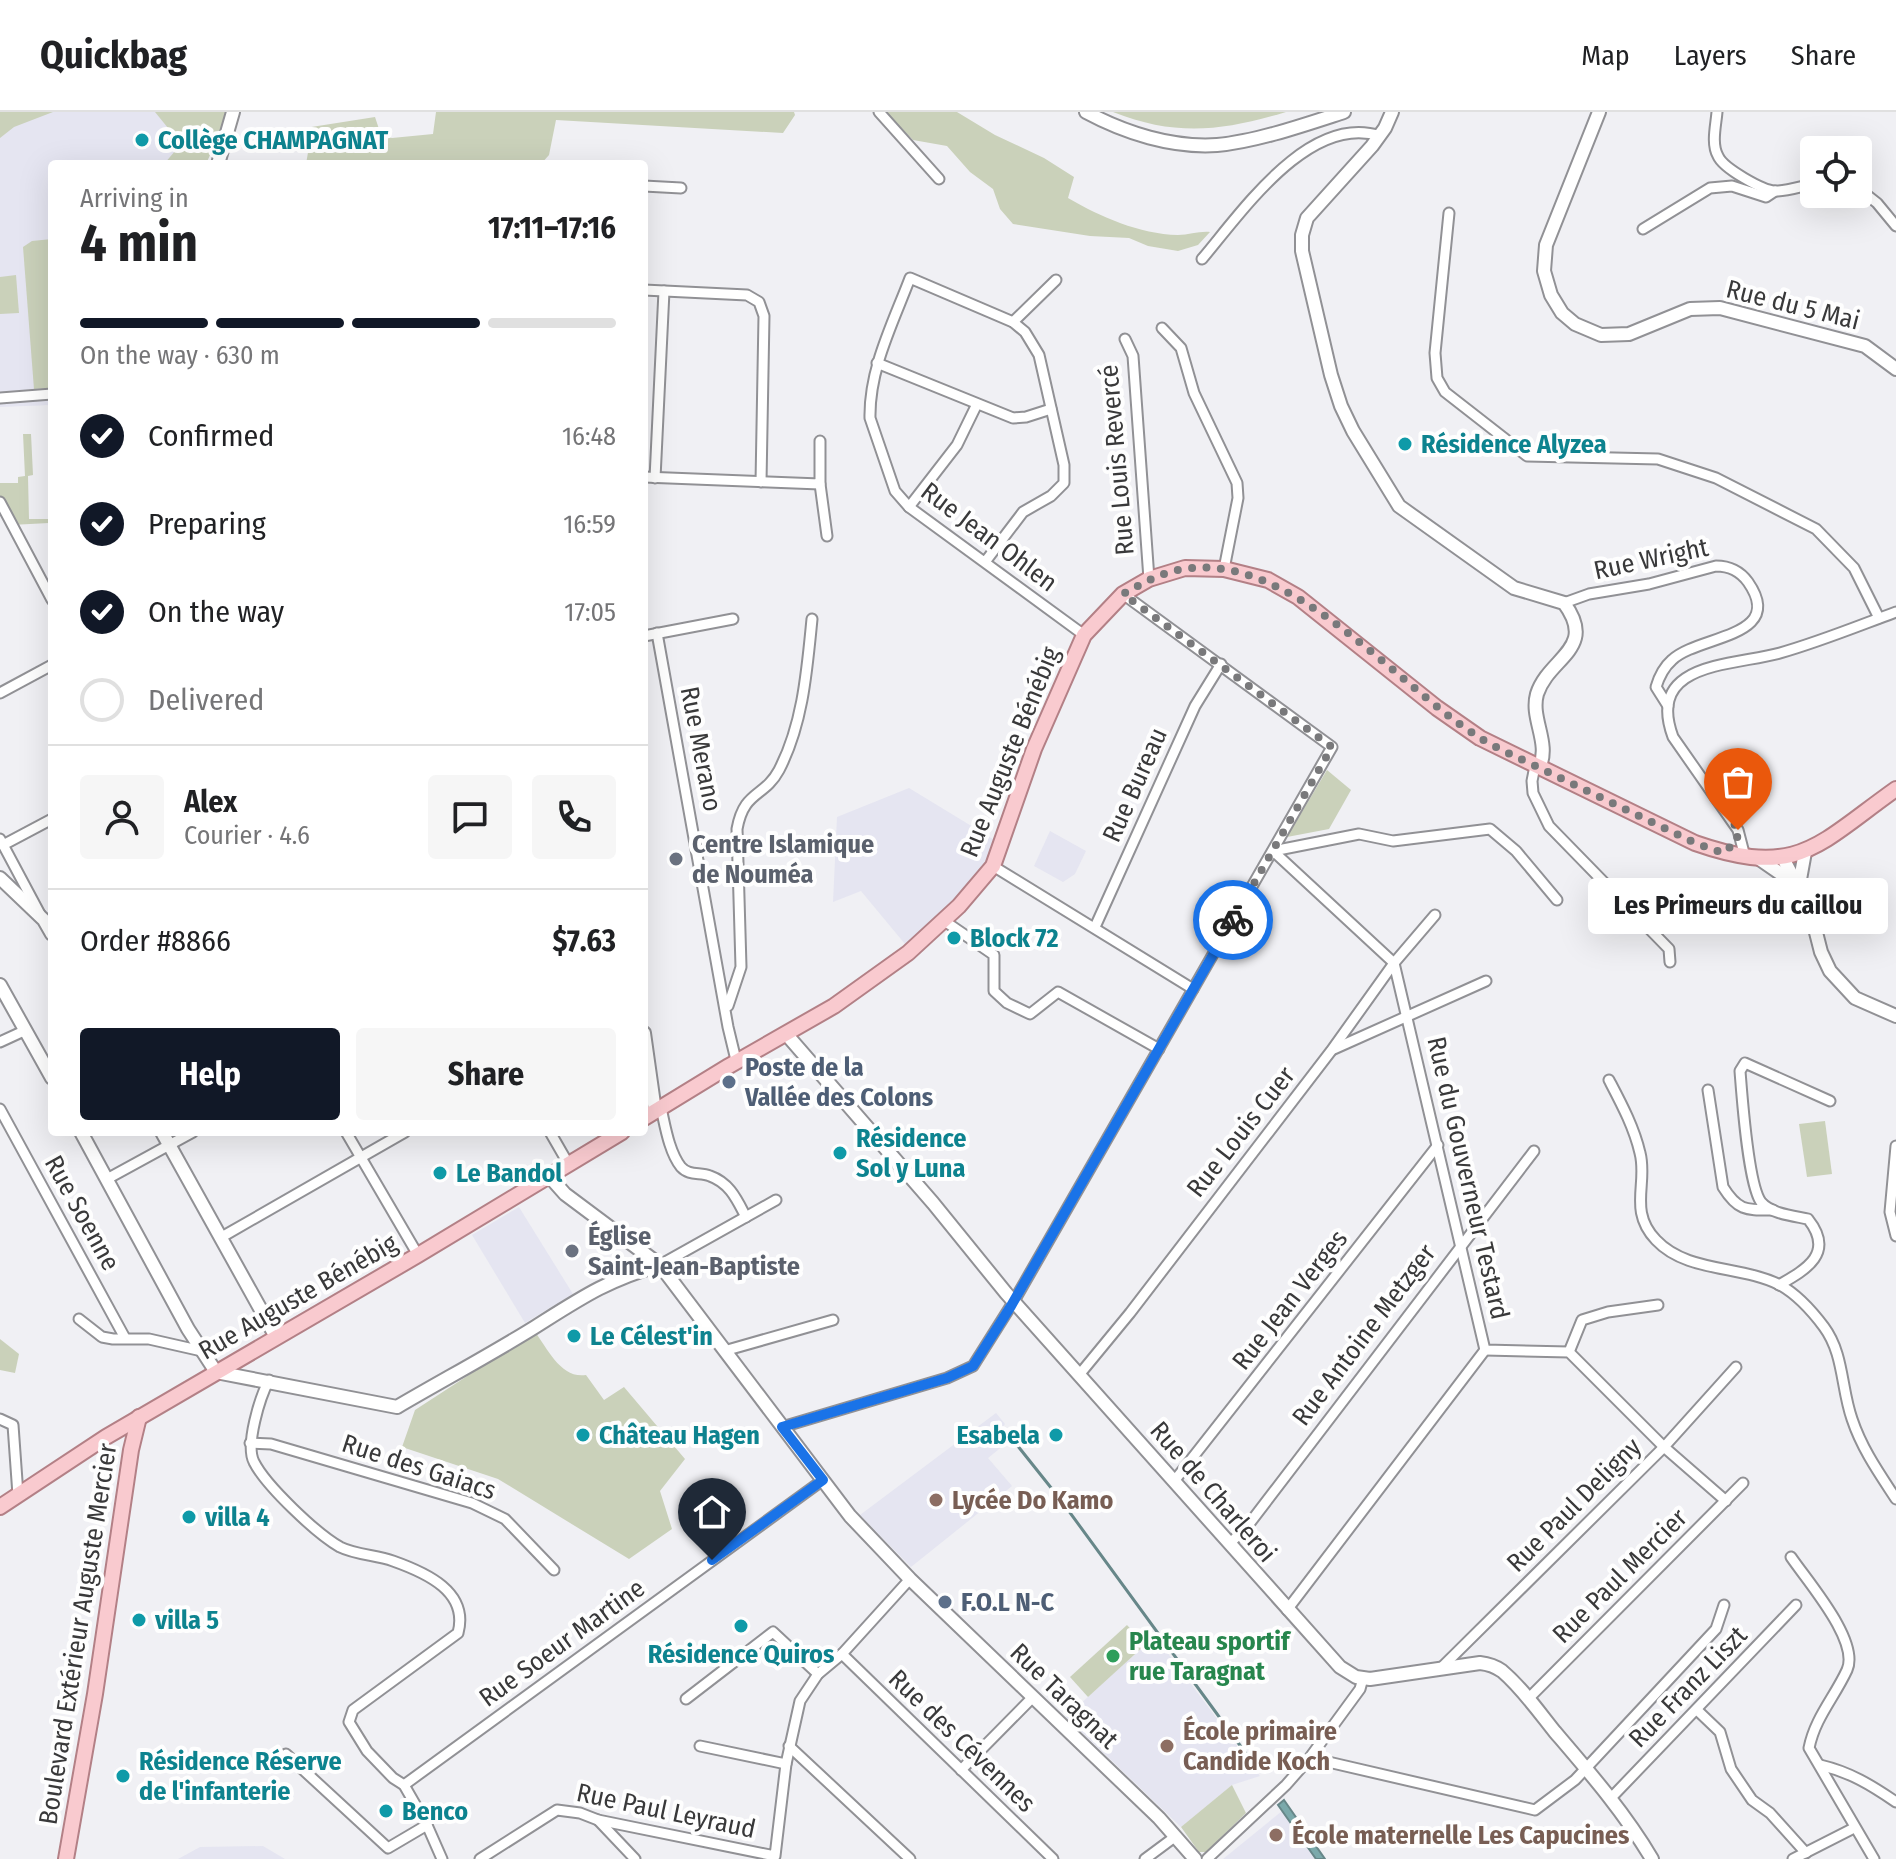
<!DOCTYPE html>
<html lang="en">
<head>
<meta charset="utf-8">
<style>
	body { margin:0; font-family:"Fira Sans Condensed",sans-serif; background:#f6f6f6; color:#202124; height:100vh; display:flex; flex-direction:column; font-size:30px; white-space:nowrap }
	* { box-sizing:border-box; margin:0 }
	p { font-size:26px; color:#757577 }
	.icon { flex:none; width:44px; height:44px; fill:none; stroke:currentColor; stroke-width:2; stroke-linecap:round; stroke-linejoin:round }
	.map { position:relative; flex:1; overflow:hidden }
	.drawer { position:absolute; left:48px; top:48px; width:600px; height:976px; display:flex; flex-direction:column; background:#fff; border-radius:8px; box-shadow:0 8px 32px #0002 }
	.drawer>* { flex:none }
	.fabs { position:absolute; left:1800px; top:24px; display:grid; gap:16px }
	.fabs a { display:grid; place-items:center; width:72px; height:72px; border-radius:8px; background:#fff; box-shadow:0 8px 32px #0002; font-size:40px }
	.pin { position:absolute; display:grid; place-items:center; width:68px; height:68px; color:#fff; margin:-82px -34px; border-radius:50% 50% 50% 0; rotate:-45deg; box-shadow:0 0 8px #0007 }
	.pin .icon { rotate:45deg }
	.courier { position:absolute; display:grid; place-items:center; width:80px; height:80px; margin:-40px; border:6px solid #1a73e8; border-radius:50%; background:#fff; color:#222; box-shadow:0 2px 10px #0007 }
	.bubble { position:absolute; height:56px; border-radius:8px; background:#fff; box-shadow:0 8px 32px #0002; font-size:26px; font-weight:700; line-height:56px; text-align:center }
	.headline em { font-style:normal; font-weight:700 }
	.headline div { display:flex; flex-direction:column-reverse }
	.headline { display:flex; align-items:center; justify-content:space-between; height:136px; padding:0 32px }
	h1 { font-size:52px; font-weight:700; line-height:60px }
	.bar { display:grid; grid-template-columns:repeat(4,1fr); gap:12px 8px; align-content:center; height:96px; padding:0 32px }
	.bar i { height:10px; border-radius:6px; background:#e0e0e0 }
	.bar .selected { background:#111827 }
	.bar p { grid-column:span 4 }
	.line { display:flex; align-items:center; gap:20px; padding:0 32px; border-top:2px solid #e0e0e0 }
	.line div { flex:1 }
	.round { display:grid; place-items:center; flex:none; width:84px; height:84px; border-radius:8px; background:#f6f6f6 }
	ol { padding:0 32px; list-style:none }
	li { display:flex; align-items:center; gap:24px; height:88px }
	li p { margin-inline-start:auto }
	li .icon { padding:8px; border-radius:50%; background:#111827; color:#fff; stroke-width:4 }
	li:last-child { color:#757577 }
	li i { width:44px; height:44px; border:4px solid #e0e0e0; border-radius:50% }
	.action { display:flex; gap:16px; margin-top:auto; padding:16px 32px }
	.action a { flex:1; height:92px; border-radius:8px; background:#111827; color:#fff; font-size:32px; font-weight:700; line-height:92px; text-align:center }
	.action a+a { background:#f6f6f6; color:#202124 }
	header { display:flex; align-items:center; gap:48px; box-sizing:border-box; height:112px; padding:0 40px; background:#fff; border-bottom:2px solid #e0e0e0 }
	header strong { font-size:38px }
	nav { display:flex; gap:44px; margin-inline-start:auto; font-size:28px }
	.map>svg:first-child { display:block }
	.built { fill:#e5e5f1 }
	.green { fill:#cad1ba }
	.water { fill:#7ba9ab; stroke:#678789; stroke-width:2 }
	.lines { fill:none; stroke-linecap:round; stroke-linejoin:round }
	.stream { stroke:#678789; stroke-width:3 }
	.street-casing { stroke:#919195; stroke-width:13 }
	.secondary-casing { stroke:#919195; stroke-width:16 }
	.primary-casing { stroke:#b38086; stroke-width:18 }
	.street { stroke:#fff; stroke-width:9 }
	.secondary { stroke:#fff; stroke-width:12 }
	.primary { stroke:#f9cacf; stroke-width:14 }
	.done { stroke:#79797b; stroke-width:8; stroke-dasharray:0 14.4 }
	.route { stroke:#1a73e8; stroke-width:10 }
	.culture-dot { fill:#0f9aa8; stroke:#fefefe; stroke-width:3 }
	.worship-dot { fill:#6b7280; stroke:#fefefe; stroke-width:3 }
	.service-dot { fill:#5c6f8a; stroke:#fefefe; stroke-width:3 }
	.education-dot { fill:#8d6e63; stroke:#fefefe; stroke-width:3 }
	.leisure-dot { fill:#2e9e5b; stroke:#fefefe; stroke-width:3 }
	.labels { text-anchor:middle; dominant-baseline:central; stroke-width:8; stroke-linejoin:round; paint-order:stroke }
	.culture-label { font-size:26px; font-weight:bold; fill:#0d838f; stroke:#fefefe; text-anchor:start }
	.street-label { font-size:26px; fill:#39393a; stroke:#fefefe }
	.worship-label { font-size:26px; font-weight:bold; fill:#5b616d; stroke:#fefefe; text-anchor:start }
	.service-label { font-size:26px; font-weight:bold; fill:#4e5e75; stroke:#fefefe; text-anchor:start }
	.education-label { font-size:26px; font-weight:bold; fill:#785e54; stroke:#fefefe; text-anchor:start }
	.leisure-label { font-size:26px; font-weight:bold; fill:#27864d; stroke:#fefefe; text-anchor:start }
</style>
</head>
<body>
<header>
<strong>Quickbag</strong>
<nav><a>Map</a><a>Layers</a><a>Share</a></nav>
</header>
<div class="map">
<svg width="1896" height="1747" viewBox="0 0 1896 1747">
	<rect width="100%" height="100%" fill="#f0f0f4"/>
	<g class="built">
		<polygon points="0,0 205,0 196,52 52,52 52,293 0,295"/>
		<polygon points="909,676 1001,732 993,754 910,838 861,779 833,790 837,705"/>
		<polygon points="1050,719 1086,739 1075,762 1063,770 1034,754"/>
		<polygon points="519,1095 573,1182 525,1211 472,1123"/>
		<polygon points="996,1301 1005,1312 1000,1318 1009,1329 988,1346 1012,1374 911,1455 860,1403"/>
		<polygon points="1155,1524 1260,1664 1232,1673 1181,1715 1066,1605"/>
		<polygon points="1282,1699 1316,1747 1223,1747"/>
		<polygon points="263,1734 285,1747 178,1747 200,1735"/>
	</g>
	<g class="green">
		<polygon points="0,0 53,0 14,15 0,26"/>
		<polygon points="155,0 225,0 224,12 206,52 164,52 181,32"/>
		<polygon points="436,0 794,0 795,3 783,21 556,8 549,43 541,52 306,52 310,29 305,16 375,5 381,23 392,26 433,22"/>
		<path d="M886 0H957L995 23 1044 46 1074 65 1068 86C1101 105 1139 122 1178 123 1189 123 1199 119 1210 120L1198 133 1178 139 1148 134 1129 126 1090 124 1013 112 1000 97 993 77 970 60 947 34 913 28Z"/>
		<path d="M1113 0H1286C1223 19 1176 25 1113 0Z"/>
		<polygon points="52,127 52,276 34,277 23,135 32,129"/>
		<polygon points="16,163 19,201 0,202 0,165"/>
		<polygon points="23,322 31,322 33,363 28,364 29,407 49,407 49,411 11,413 0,390 0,371 18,371 18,365 25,364"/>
		<polygon points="1327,658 1351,678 1329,717 1287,725"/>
		<polygon points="1825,1009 1832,1062 1807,1065 1799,1012"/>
		<path d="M535 1220C548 1237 561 1267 586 1263L604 1288 624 1275 685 1347 660 1379 672 1417 629 1447 498 1367 402 1335 415 1298Z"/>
		<polygon points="0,1227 19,1242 15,1261 0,1258"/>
		<polygon points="1127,1513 1145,1533 1088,1585 1070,1565"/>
		<polygon points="1232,1673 1246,1701 1206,1740 1199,1740 1181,1715"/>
	</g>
	<polygon class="water" points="1284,1688 1325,1747 1316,1747 1278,1693"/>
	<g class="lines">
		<polyline class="stream" points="1013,1328 1060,1387 1258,1658"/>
		<g class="street-casing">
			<g id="street">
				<polyline points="879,0 939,67"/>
				<path d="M1717 0C1716 13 1711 32 1718 44 1723 56 1763 79 1776 79 1788 79 1802 74 1814 72"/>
				<polyline points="644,74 681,76"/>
				<polyline points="1858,76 1877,91 1896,114"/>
				<polyline points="1449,101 1435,241 1437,266 1445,280 1527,344 1658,347 1716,366 1816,417 1854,456 1879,506"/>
				<polyline points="1643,117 1710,76 1732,74 1766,85 1775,79"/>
				<path d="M1202 147C1242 100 1309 1 1380 24"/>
				<polyline points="644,178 747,183 759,190 764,204 761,370"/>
				<polyline points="1013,210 1056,168"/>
				<polyline points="1162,216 1181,236 1194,281 1237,371 1238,386 1224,457"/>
				<polyline points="1125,227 1133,244 1149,467"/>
				<polyline points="877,251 1013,306 1026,305 1051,297"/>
				<polyline points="0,286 52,282"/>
				<polyline points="644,365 820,372 820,329"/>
				<polyline points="655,366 664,179"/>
				<polyline points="820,372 827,424"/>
				<polyline points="0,390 52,488"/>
				<polyline points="909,395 957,333 977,292"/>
				<path d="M985 450 1023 400 1051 384 1064 371V353L1039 243 1025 220 1013 210 910 166C893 211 869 257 870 306L895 379 909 395 1084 523"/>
				<path d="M1564 491 1589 482 1649 472 1716 454C1729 454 1740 459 1748 470 1787 526 1698 523 1672 548 1664 555 1659 565 1656 575L1668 594"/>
				<polyline points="657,521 728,915 735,944 739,949"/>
				<polyline points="644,524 733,507"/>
				<polyline points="0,581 52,553"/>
				<polyline points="1535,654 1532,669 1533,681 1549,714 1669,837 1670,850"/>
				<polyline points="0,727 40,802"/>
				<polyline points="3,733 52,707"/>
				<polyline points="1273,739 1394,851 1485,1238 1569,1240 1664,1335 1726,1389"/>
				<polyline points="1273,739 1359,722 1393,729 1490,717 1516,739 1557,788"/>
				<path d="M1745 745 1738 718 1673 625C1645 549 1734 554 1780 541 1819 530 1858 514 1896 500"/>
				<polyline points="993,754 1193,877"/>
				<polyline points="943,808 994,843 994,879 1007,891 1030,902 1058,880 1159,937"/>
				<polyline points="1095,815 1195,594 1221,552"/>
				<path d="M728 894 741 855 737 717C744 678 764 686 779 658 803 612 807 558 812 507"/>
				<polyline points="0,930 26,918"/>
				<polyline points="1334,937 1486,869"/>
				<path d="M1609 968C1621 991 1634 1015 1640 1041 1648 1071 1628 1099 1656 1128 1687 1161 1741 1153 1780 1173 1798 1183 1812 1199 1824 1215 1844 1242 1841 1276 1852 1307 1862 1337 1879 1361 1896 1387"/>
				<path d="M1708 978 1723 1075C1738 1099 1746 1098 1773 1098"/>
				<path d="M661 996C665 1013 669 1040 681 1055 689 1064 700 1060 710 1064 730 1071 737 1088 746 1105"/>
				<polyline points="0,997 125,1226"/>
				<polyline points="346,1020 418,1143"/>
				<polyline points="550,1020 569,1053"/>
				<polyline points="1896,1034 1890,1100 1896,1124"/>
				<polyline points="107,1067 193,1020"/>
				<polyline points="220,1126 405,1020"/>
				<polyline points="660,1153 776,1088"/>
				<path d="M1779 1173C1807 1157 1835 1141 1808 1107 1794 1104 1771 1102 1761 1090 1748 1072 1742 984 1740 959L1745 951 1830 989"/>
				<polyline points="79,1207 102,1225 113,1227 149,1227 202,1239"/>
				<polyline points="724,1239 833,1208"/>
				<polyline points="1569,1240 1582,1208 1608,1200 1658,1193"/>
				<polyline points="1079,1263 1130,1201 1331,939 1394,851 1435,803"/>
				<path d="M269 1268C260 1285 245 1333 254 1350 266 1374 317 1422 340 1435 356 1443 377 1443 393 1449 427 1461 469 1480 458 1521L353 1598 349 1610 367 1639 393 1666 404 1673 427 1713 442 1747"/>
				<polyline points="0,1307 13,1313 18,1383"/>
				<polyline points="782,1315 947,1266 973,1254 1014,1189 1332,635 1123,482"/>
				<polyline points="250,1331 271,1332 472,1391 505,1407 554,1458"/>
				<polyline points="1175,1368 1438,1033"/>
				<polyline points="1229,1432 1246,1416 1534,1039"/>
				<path d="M1791 1445C1808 1470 1860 1529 1847 1558 1834 1586 1815 1606 1809 1636L1874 1747"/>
				<polyline points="1287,1498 1485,1238"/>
				<polyline points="842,1542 1053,1747"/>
				<polyline points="1440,1557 1664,1335 1736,1255"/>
				<polyline points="686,1587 773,1520 818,1562"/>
				<polyline points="1528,1587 1743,1371"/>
				<polyline points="1697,1598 1720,1620 1731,1657 1752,1688 1770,1701 1806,1741"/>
				<polyline points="700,1634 786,1652"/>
				<polyline points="789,1634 910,1747"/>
				<polyline points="286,1642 388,1736 427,1713"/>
				<polyline points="1308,1648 1324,1649 1535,1698 1575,1668 1716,1517 1724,1493"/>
				<path d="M1820 1653C1850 1660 1871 1673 1896 1690"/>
				<polyline points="961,1658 1033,1585"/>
				<polyline points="404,1673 823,1368"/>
				<polyline points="1611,1686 1796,1493"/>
				<polyline points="598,1708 635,1747"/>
				<polyline points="480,1747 557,1698 580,1701 598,1708 775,1744 786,1652 800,1589 818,1562 842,1542 910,1467"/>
				<polyline points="1145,1747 1176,1724"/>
				<polyline points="1207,1747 1286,1673 1308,1648 1360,1577 1363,1566"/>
				<polyline points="1793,1747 1854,1716"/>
			</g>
		</g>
		<g class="secondary-casing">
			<g id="secondary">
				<path d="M1086 0C1125 21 1172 36 1217 33 1255 30 1307 12 1344 0"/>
				<path d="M1392 0 1385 16 1372 34 1307 106 1302 123V139L1331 263 1341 294 1353 319 1399 394 1514 476 1564 491C1598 537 1549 545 1537 582 1530 607 1551 631 1539 656"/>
				<polyline points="1599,0 1546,133 1544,159 1551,183 1562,201 1575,212 1601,223 1629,222 1690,197 1720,196 1865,234 1896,257"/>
				<polyline points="218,52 233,0"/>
				<polyline points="1758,746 1794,771"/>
				<polyline points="1783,746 1810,797 1821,840 1830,859 1855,886 1896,904"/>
				<polyline points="0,766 44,808 52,822"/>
				<polyline points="1799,773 1805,740"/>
				<polyline points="0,873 52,966"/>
				<polyline points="644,921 655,999"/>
				<path d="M787 923 933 1091 1006 1181 1340 1555 1356 1565 1370 1567 1480 1551C1489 1552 1495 1554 1502 1559 1522 1576 1539 1600 1555 1620 1590 1661 1624 1700 1652 1747"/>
				<path d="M81 1020 188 1217 216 1260 397 1295C443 1268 490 1243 535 1215 581 1186 607 1168 660 1153"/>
				<polyline points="162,1020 276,1225"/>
				<polyline points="549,1064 565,1082 660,1153 850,1404 910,1467 1159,1706 1195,1747"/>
			</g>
		</g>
		<g class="primary-casing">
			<g id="primary">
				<path d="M644 1006 729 954 834 894 908 841 959 794 993 754 1034 637 1084 523 1123 482 1149 467 1185 456 1224 457 1268 468 1298 485 1437 596 1480 626 1695 731C1798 767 1817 733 1896 677"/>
				<polyline points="0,1395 106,1325 418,1143 622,1020"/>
				<polyline points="66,1747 95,1582 131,1338 139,1305"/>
			</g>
		</g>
		<use href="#street" class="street"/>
		<use href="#secondary" class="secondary"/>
		<use href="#primary" class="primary"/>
	</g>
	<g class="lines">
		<path class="done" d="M1233 808 1332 635 1123 482C1143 471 1162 460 1184 457 1290 440 1394 571 1477 624 1499 638 1524 648 1548 660 1597 684 1646 707 1695 731L1723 741 1738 728 1734 712 1738 718"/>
		<polyline class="route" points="712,1448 823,1368 782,1315 947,1266 973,1254 1011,1194 1233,808"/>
	</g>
	<g class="culture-dot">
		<circle cx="142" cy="28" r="8"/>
		<circle cx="1405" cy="332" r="8"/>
		<circle cx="954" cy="826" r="8"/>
		<circle cx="840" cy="1041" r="8"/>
		<circle cx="440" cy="1061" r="8"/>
		<circle cx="574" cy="1224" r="8"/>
		<circle cx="583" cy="1323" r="8"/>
		<circle cx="1056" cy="1323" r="8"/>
		<circle cx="189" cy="1405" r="8"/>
		<circle cx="139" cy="1508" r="8"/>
		<circle cx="741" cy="1514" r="8"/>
		<circle cx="123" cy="1664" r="8"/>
		<circle cx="386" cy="1699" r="8"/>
	</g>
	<g class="worship-dot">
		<circle cx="676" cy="747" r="8"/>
		<circle cx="572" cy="1139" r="8"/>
	</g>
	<g class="service-dot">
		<circle cx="729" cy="970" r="8"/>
		<circle cx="945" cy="1490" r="8"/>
	</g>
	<g class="education-dot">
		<circle cx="936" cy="1388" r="8"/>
		<circle cx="1167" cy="1634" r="8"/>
		<circle cx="1276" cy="1723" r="8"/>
	</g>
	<circle class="leisure-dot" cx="1113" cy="1544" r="8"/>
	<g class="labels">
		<g class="culture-label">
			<text x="158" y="28">Collège CHAMPAGNAT</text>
			<text x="1421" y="332">Résidence Alyzea</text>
			<text x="970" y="826">Block 72</text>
			<text x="856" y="1026">Résidence<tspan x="856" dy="30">Sol y Luna</tspan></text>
			<text x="456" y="1061">Le Bandol</text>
			<text x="590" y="1224">Le Célest'in</text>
			<text x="599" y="1323">Château Hagen</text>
			<text x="1040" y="1323" text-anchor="end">Esabela</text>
			<text x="205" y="1405">villa 4</text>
			<text x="155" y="1508">villa 5</text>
			<text x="741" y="1542" text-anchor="middle">Résidence Quiros</text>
			<text x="139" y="1649">Résidence Réserve<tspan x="139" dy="30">de l'infanterie</tspan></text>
			<text x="402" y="1699">Benco</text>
		</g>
		<g class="street-label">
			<text transform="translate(1793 193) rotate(14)">Rue du 5 Mai</text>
			<text transform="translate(1117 348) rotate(-95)">Rue Louis Revercé</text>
			<text transform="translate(989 425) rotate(37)">Rue Jean Ohlen</text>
			<text transform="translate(1651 447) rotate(-12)">Rue Wright</text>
			<text transform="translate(701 637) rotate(79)">Rue Merano</text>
			<text transform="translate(1010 640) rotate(-68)">Rue Auguste Bénébig</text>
			<text transform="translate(1135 673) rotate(-66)">Rue Bureau</text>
			<text transform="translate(1241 1020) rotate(-52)">Rue Louis Cuer</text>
			<text transform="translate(1468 1066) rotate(77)">Rue du Gouverneur Testard</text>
			<text transform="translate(82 1101) rotate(61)">Rue Soenne</text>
			<text transform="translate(298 1185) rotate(-30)">Rue Auguste Bénébig</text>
			<text transform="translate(1290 1188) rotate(-52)">Rue Jean Verges</text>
			<text transform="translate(1364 1223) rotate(-53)">Rue Antoine Metzger</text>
			<text transform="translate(419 1355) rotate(18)">Rue des Gaiacs</text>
			<text transform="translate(1213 1380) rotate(49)">Rue de Charleroi</text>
			<text transform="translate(1574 1393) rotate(-45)">Rue Paul Deligny</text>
			<text transform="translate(1620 1464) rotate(-45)">Rue Paul Mercier</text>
			<text transform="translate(78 1522) rotate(-81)">Boulevard Extérieur Auguste Mercier</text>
			<text transform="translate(562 1531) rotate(-36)">Rue Soeur Martine</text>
			<text transform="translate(1688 1575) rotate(-46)">Rue Franz Liszt</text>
			<text transform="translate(1064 1584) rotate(44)">Rue Taragnat</text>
			<text transform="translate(962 1629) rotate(44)">Rue des Cévennes</text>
			<text transform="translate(666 1699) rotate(12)">Rue Paul Leyraud</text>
		</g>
		<g class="worship-label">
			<text x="692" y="732">Centre Islamique<tspan x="692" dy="30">de Nouméa</tspan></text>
			<text x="588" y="1124">Église<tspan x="588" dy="30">Saint-Jean-Baptiste</tspan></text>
		</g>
		<g class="service-label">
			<text x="745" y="955">Poste de la<tspan x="745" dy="30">Vallée des Colons</tspan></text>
			<text x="961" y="1490">F.O.L N-C</text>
		</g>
		<g class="education-label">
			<text x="952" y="1388">Lycée Do Kamo</text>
			<text x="1183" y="1619">École primaire<tspan x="1183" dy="30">Candide Koch</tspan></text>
			<text x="1292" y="1723">École maternelle Les Capucines</text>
		</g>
		<g class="leisure-label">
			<text x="1129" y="1529">Plateau sportif<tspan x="1129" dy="30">rue Taragnat</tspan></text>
		</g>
	</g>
</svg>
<div class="fabs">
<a><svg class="icon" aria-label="locate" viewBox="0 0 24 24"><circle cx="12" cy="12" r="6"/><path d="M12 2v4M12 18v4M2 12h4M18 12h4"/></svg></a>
</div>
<div class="pin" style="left:1738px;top:718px;background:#ea580c"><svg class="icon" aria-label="bag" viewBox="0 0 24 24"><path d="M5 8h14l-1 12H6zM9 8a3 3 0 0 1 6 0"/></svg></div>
<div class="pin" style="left:712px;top:1448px;background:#1f2937"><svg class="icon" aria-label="home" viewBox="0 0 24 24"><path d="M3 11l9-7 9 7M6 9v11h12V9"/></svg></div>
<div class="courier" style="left:1233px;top:808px"><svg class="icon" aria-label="bike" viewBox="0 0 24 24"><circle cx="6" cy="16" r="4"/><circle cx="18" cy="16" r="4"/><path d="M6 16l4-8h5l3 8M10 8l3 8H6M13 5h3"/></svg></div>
<div class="bubble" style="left:1588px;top:766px;width:300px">Les Primeurs du caillou</div>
<section class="drawer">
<div class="headline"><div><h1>4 min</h1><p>Arriving in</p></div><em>17:11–17:16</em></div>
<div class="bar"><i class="selected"></i><i class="selected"></i><i class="selected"></i><i></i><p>On the way · 630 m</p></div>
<ol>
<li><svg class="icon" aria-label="check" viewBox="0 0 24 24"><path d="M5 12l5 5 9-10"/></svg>Confirmed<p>16:48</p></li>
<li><svg class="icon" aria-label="check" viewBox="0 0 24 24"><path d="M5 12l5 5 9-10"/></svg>Preparing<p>16:59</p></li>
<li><svg class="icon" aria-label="check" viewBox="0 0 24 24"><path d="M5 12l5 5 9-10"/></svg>On the way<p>17:05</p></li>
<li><i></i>Delivered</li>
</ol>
<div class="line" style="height:144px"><a class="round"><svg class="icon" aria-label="person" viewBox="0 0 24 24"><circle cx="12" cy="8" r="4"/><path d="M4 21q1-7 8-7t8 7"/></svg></a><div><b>Alex</b><p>Courier · 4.6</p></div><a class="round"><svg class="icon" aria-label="chat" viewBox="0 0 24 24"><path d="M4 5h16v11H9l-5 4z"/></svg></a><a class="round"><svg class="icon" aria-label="phone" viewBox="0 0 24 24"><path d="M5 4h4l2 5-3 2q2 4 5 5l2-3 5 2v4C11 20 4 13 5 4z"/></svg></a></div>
<div class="line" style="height:104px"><div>Order #8866</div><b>$7.63</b></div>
<div class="action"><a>Help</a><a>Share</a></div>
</section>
</div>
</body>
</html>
